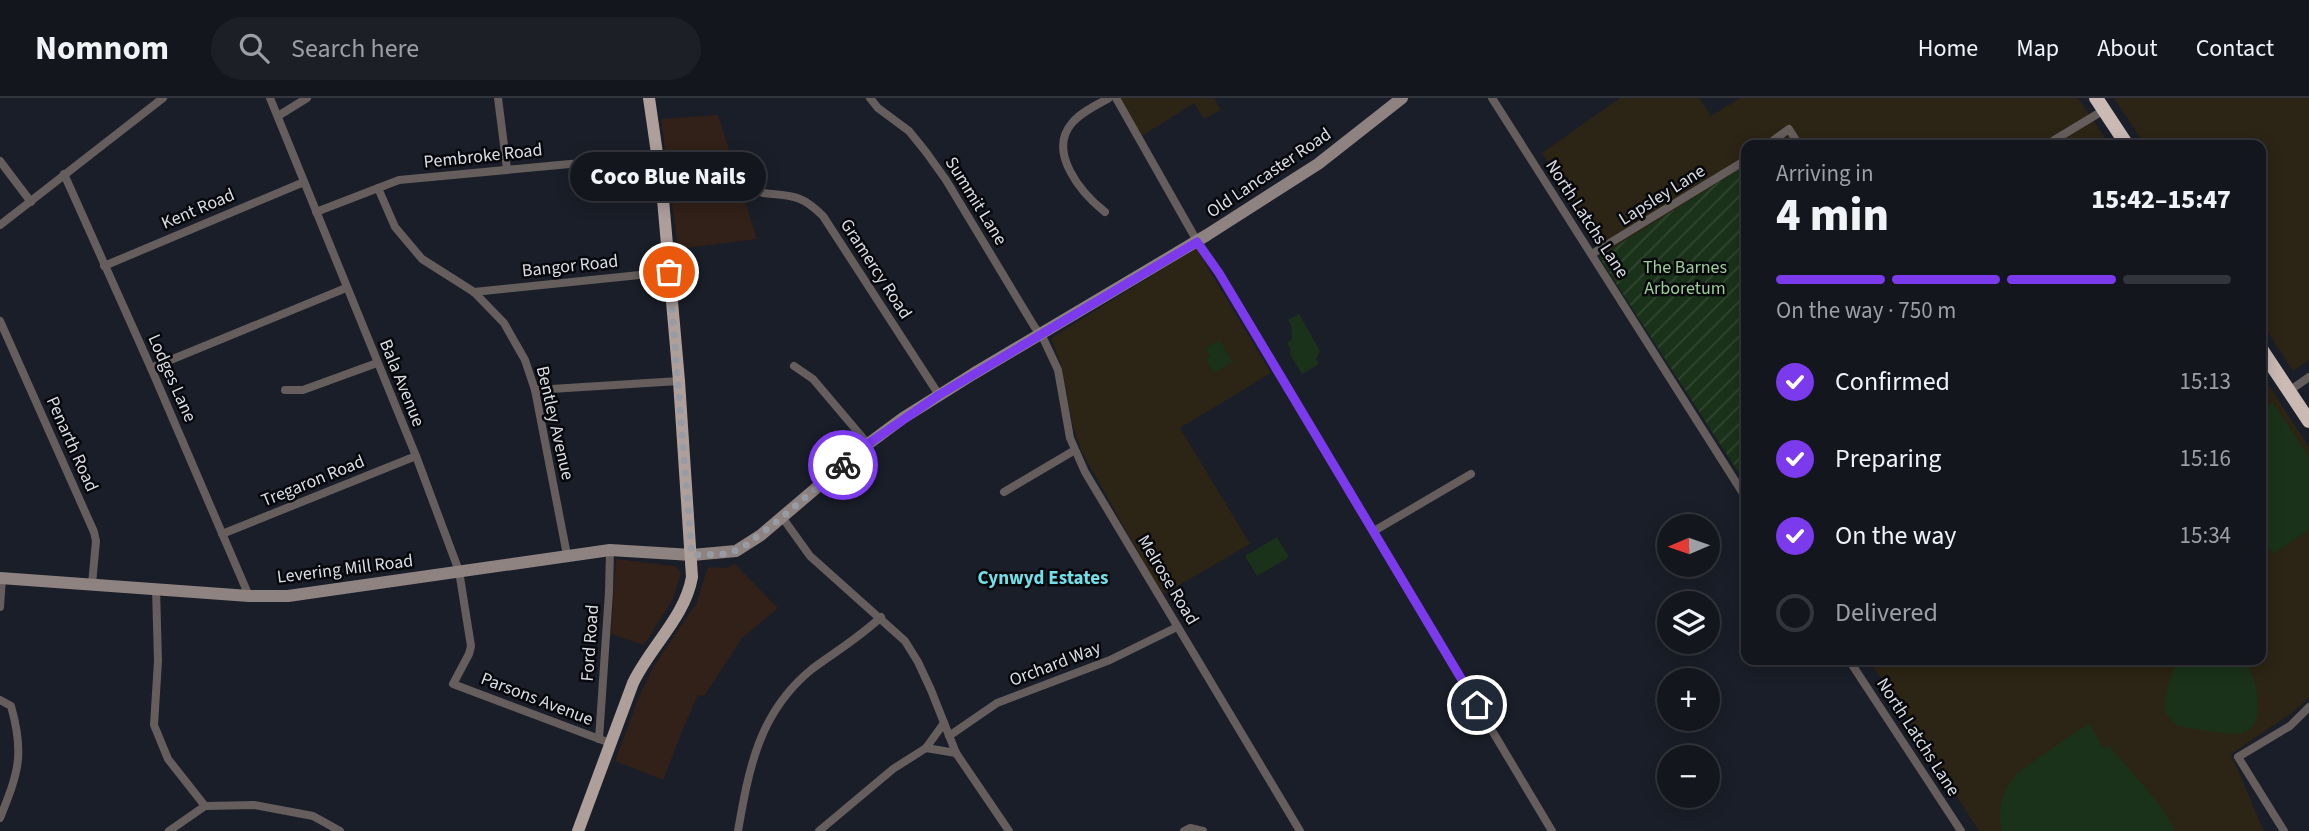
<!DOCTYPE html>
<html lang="en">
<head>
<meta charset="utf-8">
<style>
	body { margin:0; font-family:"Source Sans 3",sans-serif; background:#1d1f27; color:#f1f3f6; height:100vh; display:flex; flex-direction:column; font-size:26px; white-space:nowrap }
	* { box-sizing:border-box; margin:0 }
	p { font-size:23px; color:#9d9fa4 }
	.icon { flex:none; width:38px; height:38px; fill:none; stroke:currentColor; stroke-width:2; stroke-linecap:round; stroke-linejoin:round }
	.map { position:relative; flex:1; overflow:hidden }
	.drawer { position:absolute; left:1741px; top:42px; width:525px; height:525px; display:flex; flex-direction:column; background:#14161e; border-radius:14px; box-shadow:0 4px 18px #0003,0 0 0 2px #33353c }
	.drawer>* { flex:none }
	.needle { width:46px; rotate:268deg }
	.fabs { position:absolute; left:1657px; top:416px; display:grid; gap:14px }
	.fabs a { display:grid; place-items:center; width:63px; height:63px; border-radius:50%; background:#14161e; box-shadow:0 4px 18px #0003,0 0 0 2px #33353c; font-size:35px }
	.pin { position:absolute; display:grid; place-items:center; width:60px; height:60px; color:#fff; margin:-30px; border:4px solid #fff; border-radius:50%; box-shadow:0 2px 7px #0007 }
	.courier { position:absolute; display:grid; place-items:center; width:70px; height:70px; margin:-35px; border:5px solid #7c3aed; border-radius:50%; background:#fff; color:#222; box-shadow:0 2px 9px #0007 }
	.bubble { position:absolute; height:49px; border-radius:24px; background:#14161e; box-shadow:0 4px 18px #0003,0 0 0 2px #33353c; font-size:23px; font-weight:800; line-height:49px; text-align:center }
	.headline em { font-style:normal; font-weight:800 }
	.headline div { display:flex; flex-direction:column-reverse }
	.headline { display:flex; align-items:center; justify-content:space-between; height:119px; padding:0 35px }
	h1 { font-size:46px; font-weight:800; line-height:52px }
	.bar { display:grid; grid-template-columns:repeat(4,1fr); gap:10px 7px; align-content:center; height:84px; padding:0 35px }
	.bar i { height:9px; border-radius:5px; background:#33353c }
	.bar .on { background:#7c3aed }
	.bar p { grid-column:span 4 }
	ol { padding:0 35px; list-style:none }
	li { display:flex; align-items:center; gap:21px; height:77px }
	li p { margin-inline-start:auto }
	li .icon { padding:7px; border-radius:50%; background:#7c3aed; color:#fff; stroke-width:4 }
	li:last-child { color:#9d9fa4 }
	li i { width:38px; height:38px; border:4px solid #33353c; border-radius:50% }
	header { display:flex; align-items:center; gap:42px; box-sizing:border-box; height:98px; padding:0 35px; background:#14161e; border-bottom:2px solid #33353c }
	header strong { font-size:33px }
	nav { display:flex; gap:38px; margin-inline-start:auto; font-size:24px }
	.search { width:490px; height:63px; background:#1d1f27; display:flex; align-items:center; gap:18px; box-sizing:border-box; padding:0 24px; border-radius:38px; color:#9d9fa4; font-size:26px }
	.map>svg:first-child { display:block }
	.commercial { fill:#312118 }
	.education { fill:#2c2414 }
	.park { fill:#1b321a }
	.garden { fill:url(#garden-furrows) }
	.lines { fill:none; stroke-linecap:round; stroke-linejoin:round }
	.street { stroke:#655e5c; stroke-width:8 }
	.secondary { stroke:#8e8380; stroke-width:12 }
	.primary { stroke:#ae9f9b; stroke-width:12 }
	.highway { stroke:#cbb9b4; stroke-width:14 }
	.done { stroke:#979ba3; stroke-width:7; stroke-dasharray:0 12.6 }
	.route { stroke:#7c3aed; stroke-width:9 }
	.labels { text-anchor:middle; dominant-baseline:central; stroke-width:5; stroke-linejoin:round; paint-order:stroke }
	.street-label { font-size:18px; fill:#dbdee5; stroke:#07080c }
	.park-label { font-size:18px; fill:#9cce9a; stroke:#07080c }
	.neighbourhood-label { font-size:19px; font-weight:bold; fill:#72dee8; stroke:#07080c }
</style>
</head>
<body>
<header>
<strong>Nomnom</strong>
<div class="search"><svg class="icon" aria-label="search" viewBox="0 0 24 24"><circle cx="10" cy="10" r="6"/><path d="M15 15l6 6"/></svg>Search here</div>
<nav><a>Home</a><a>Map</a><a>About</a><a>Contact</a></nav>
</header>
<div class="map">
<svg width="2309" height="733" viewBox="0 0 2309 733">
	<defs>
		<pattern id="garden-furrows" width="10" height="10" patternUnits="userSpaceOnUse" patternTransform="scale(1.75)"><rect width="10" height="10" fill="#1b321a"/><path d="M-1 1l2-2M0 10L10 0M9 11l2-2" fill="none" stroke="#314630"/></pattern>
	</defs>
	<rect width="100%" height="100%" fill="#1a1e28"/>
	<g class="commercial">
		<polygon points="718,17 757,141 678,151 661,21"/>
		<polygon points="616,461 675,468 681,475 673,501 644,547 611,536"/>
		<polygon points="735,466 778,510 742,540 704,598 698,597 685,626 663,682 615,663 640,596 654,568 697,504 707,471 710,469 726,470"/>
	</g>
	<g class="education">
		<polygon points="1118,0 1214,0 1221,12 1204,21 1194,5 1140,39"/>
		<polygon points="1620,0 1699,0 1711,18 1740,0 2078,0 2110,47 1746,47 1746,372 1542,55"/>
		<polygon points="2114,0 2309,0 2309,262 2293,273 2261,224 2261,47 2145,47"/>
		<polygon points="1196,150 1271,275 1180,330 1250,446 1162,497 1081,352 1072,324 1061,266 1051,240"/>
		<polygon points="2261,275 2309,349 2309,599 2292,615 2231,656 2264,733 1979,733 1869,562 2261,562"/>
	</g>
	<g class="park">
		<polygon points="1299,216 1320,253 1316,261 1319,266 1302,276 1290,256 1291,252 1287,245 1292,241 1291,227 1288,222"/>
		<polygon points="1220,242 1232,264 1214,275 1206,261 1210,258 1206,250"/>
		<polygon points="2273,305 2309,360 2309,432 2273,456 2261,438 2261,313"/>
		<polygon points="1277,439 1289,459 1257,478 1245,458"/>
		<path d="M2176 562H2244C2256 577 2269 626 2243 635 2231 638 2191 630 2178 628 2173 624 2168 620 2166 615 2162 603 2173 574 2176 562Z"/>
		<path d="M2089 625 2102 648 2105 650 2109 648C2132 676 2159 700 2175 733H2002C1996 711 2004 687 2021 672Z"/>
	</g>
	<polygon class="garden" points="1746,67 1746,386 1599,159"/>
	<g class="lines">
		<g class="street">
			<polyline points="270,0 416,358 459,473 471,548 469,556 453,586 610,645"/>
			<polyline points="498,0 507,71"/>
			<polyline points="870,0 878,10 909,33 926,54 946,82 1034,228 1044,242 1058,272 1070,340 1085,374 1300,733"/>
			<polyline points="1116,0 1197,143 1219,175 1552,733"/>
			<polyline points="1492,0 1746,400"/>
			<polyline points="278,18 307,0"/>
			<polyline points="1767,47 1789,31 1799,47"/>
			<polyline points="2046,47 2104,12"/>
			<polyline points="0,63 31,104"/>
			<polyline points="64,76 151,270 249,498"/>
			<polyline points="378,90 395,129 422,161 474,194 504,225 525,262 535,292 567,457"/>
			<path d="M763 95C792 98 801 96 823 118L939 297"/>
			<polyline points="316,114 399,82 570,66 658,60"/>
			<path d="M1105 114C1081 95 1047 54 1072 25 1081 14 1097 7 1109 0"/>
			<polyline points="0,127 163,0"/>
			<polyline points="1592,156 1746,62"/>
			<polyline points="104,168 304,84"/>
			<polyline points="474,194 669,174"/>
			<polyline points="0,223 94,434 96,443 92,486"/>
			<polyline points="794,268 813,281 868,346"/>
			<polyline points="151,270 346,190"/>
			<polyline points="285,292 303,292 377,265"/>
			<polyline points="535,292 679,283"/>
			<polyline points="2289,293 2309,279"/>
			<polyline points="1004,394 1075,352"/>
			<polyline points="782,419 810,458 905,543 918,564 931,592 956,655 1009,733"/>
			<polyline points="1374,433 1471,376"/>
			<polyline points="222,436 416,358"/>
			<polyline points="156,490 158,563 154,627 168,661 205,708 254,707 313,718 340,733"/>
			<polyline points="0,509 2,480"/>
			<polyline points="1849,562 1961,733"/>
			<path d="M0 602 11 608C25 657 18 675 0 720"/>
			<polyline points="949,638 997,605 1110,562 1177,529"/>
			<polyline points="599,641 609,494 610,452"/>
			<polyline points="926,650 956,655"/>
			<polyline points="169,733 205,708"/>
			<path d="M738 733C749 670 759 614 812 571 835 554 860 539 881 519"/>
			<polyline points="819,733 893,671 926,650 944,625"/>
			<polyline points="1184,733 1190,730 1203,733"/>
			<polyline points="2284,733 2238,659 2290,628 2309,609"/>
		</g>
		<polyline class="secondary" points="0,480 249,498 288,498 610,452 692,457 736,453 761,437 868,346 903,320 973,276 1207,137 1318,66 1402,0"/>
		<path class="primary" d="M578 733 633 585C650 549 685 519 692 479L679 283 662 90 649 0"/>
		<g class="highway">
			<polyline points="2096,0 2127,47"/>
			<polyline points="2261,251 2309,323"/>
		</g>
	</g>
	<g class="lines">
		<polyline class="done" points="669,174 692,457 725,456 741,451 780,421 843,367"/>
		<polyline class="route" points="843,367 868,346 939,297 1197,144 1219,175 1477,607"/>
	</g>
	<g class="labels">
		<g class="street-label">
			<text transform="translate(483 58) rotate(-6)">Pembroke Road</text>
			<text transform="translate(1269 75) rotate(-34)">Old Lancaster Road</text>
			<text transform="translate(1662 97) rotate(-32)">Lapsley Lane</text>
			<text transform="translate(976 103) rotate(58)">Summit Lane</text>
			<text transform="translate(198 111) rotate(-23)">Kent Road</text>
			<text transform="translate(1587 121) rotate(57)">North Latchs Lane</text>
			<text transform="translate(570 168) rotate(-6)">Bangor Road</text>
			<text transform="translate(876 171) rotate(57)">Gramercy Road</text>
			<text transform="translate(172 280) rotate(66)">Lodges Lane</text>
			<text transform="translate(402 285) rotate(68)">Bala Avenue</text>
			<text transform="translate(555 325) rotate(77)">Bentley Avenue</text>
			<text transform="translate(72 346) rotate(66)">Penarth Road</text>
			<text transform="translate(313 383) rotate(-22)">Tregaron Road</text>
			<text transform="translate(345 471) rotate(-7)">Levering Mill Road</text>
			<text transform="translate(1168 482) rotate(59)">Melrose Road</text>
			<text transform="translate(590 545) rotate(-86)">Ford Road</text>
			<text transform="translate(1055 566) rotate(-21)">Orchard Way</text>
			<text transform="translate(537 601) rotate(21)">Parsons Avenue</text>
			<text transform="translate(1918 639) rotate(57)">North Latchs Lane</text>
		</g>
		<g class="park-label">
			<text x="1685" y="169">The Barnes<tspan x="1685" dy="21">Arboretum</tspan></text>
		</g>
		<g class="neighbourhood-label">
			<text x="1043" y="480">Cynwyd Estates</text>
		</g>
	</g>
</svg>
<div class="fabs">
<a><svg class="needle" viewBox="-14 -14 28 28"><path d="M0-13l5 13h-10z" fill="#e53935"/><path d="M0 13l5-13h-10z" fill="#9d9fa4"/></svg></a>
<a><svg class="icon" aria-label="layers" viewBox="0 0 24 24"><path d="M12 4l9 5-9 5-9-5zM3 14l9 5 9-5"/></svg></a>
<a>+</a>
<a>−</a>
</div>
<div class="pin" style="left:669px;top:174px;background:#ea580c"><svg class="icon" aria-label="bag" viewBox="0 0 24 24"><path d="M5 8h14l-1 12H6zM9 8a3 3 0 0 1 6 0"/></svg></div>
<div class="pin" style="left:1477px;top:607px;background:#1f2937"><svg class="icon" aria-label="home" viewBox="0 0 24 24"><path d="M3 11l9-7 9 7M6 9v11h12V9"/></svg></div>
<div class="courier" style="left:843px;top:367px"><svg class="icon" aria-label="bike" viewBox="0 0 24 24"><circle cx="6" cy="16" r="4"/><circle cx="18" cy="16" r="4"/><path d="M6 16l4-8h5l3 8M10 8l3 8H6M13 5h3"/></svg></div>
<div class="bubble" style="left:570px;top:54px;width:196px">Coco Blue Nails</div>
<section class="drawer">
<div class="headline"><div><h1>4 min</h1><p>Arriving in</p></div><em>15:42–15:47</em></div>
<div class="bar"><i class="on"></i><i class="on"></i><i class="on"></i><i></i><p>On the way · 750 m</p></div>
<ol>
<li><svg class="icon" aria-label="check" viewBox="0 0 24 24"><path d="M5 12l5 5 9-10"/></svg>Confirmed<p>15:13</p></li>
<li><svg class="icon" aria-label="check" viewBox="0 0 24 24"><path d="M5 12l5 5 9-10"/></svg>Preparing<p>15:16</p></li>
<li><svg class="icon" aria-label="check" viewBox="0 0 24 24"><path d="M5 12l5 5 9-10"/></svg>On the way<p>15:34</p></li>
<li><i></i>Delivered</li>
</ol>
</section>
</div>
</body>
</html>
